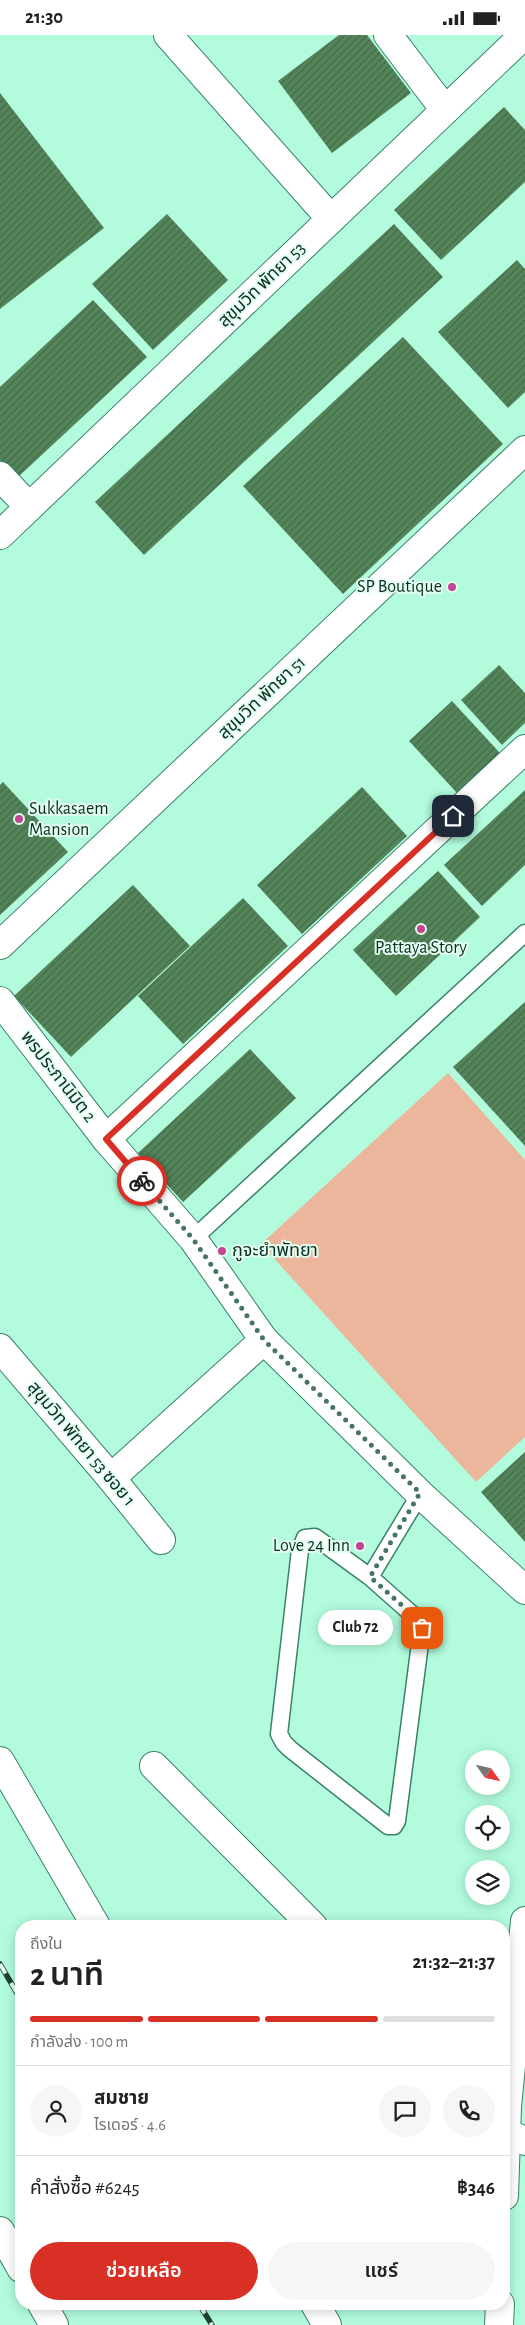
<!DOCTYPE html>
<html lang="th">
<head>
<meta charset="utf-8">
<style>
	body { margin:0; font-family:"Alegreya Sans","Noto Sans Thai",sans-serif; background:#f6f6f6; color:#222; height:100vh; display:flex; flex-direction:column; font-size:19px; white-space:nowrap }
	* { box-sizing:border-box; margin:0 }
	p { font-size:16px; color:#767676 }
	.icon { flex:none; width:28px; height:28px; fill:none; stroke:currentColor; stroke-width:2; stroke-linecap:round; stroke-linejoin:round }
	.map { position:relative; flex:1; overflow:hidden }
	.drawer { position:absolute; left:15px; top:1885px; width:495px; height:390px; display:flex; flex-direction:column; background:#fff; border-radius:20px; box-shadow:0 2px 12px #0003 }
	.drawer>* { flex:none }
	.needle { width:32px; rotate:124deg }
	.controls { position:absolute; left:465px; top:1715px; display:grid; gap:10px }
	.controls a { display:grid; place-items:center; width:45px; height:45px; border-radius:50%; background:#fff; box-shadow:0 2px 12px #0003; font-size:25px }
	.pin { position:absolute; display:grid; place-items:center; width:42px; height:42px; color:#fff; margin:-21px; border-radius:10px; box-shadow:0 2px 8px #0006 }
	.courier { position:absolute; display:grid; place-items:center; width:50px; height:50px; margin:-25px; border:4px solid #d93025; border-radius:50%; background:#fff; color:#222; box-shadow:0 1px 6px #0007 }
	.bubble { position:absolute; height:35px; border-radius:18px; background:#fff; box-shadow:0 2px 12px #0003; font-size:16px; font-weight:600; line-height:35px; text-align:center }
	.head em { font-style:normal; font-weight:600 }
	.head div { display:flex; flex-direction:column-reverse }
	.head { display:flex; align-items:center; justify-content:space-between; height:85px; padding:0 15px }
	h1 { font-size:32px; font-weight:600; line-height:38px }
	.bar { display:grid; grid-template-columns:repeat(4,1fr); gap:8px 5px; align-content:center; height:60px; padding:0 15px }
	.bar i { height:6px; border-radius:4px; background:#e0e0e0 }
	.bar .on { background:#d93025 }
	.bar p { grid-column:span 4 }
	.line { display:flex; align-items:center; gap:12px; padding:0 15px; border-top:1px solid #e0e0e0 }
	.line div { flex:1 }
	.round { display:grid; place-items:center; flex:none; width:52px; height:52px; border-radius:26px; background:#f6f6f6 }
	.button { display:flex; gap:10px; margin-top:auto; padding:10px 15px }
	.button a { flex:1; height:58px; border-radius:30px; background:#d93025; color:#fff; font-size:20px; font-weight:600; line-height:58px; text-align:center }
	.button a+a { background:#f6f6f6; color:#222 }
	.status { display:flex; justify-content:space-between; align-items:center; height:35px; padding:0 25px; background:#fff; direction:ltr }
	.status svg { height:14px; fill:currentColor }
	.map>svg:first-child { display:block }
	.pitch { fill:#ecb69c }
	.building { fill:url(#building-hatch) }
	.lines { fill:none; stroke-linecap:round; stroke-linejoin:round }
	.service-casing { stroke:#3a8267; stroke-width:19 }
	.minor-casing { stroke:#3a8267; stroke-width:30 }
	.tertiary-casing { stroke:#3a8267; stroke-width:30 }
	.service { stroke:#fff; stroke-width:16 }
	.minor { stroke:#fff; stroke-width:28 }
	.tertiary { stroke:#fff; stroke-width:28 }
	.rail-casing { stroke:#204235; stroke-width:5.5 }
	.rail { stroke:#e2fef1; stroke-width:4; stroke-dasharray:11; stroke-linecap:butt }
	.done { stroke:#487563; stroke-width:5; stroke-dasharray:0 9 }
	.route { stroke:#d93025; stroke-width:6 }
	.poi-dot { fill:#c44592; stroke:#e2fef1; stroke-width:2 }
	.labels { text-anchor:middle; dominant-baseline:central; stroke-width:4; stroke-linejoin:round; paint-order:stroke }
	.street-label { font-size:18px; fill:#0f2d22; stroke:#e2fef1 }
	.poi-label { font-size:18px; fill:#0f2d22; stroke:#e2fef1; text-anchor:end }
</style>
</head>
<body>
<div class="status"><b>21:30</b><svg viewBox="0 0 49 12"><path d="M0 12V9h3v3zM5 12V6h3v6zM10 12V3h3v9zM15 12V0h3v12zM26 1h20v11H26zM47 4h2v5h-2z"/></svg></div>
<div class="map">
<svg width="525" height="2290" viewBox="0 0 525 2290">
	<defs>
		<pattern id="building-hatch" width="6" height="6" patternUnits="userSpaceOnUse" patternTransform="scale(1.25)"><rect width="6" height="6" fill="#548459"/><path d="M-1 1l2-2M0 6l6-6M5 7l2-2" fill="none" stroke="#446c49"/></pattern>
	</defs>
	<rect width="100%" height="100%" fill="#b2fcdd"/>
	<polygon class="pitch" points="448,1038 525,1125 525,1402 476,1447 261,1209"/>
	<g class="building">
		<polygon points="339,0 367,0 411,58 332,118 278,46"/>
		<polygon points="0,58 104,193 0,274"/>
		<polygon points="504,72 525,95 525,147 441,225 394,175"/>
		<polygon points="167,179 228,245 153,315 92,249"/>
		<polygon points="394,189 443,242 144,520 95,467"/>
		<polygon points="517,225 525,234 525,357 508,373 438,297"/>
		<polygon points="93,265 147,322 17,443 0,425 0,352"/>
		<polygon points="403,302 503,409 343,559 243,451"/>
		<polygon points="499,630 525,658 525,688 502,710 461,665"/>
		<polygon points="452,666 500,718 457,758 409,706"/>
		<polygon points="3,747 68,817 0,880 0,750"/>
		<polygon points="362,752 407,801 302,899 257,850"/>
		<polygon points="525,755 525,830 482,871 444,830"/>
		<polygon points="438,836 480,882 396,961 353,915"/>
		<polygon points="133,850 190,911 71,1022 14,961"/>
		<polygon points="243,863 288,911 183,1009 138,961"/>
		<polygon points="525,967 525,1111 453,1032"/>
		<polygon points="250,1014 296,1063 183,1167 138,1118"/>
		<polygon points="525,1417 525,1507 481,1457"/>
	</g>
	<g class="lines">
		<g class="service-casing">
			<g id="service">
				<polyline points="193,1204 525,898"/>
				<polyline points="370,1542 315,1502 305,1503 300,1515 279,1699 284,1708 290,1714 388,1791 394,1791 397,1786 422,1593 414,1581 370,1542 420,1459"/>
			</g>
		</g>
		<g class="minor-casing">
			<g id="minor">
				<polyline points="168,0 331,184"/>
				<polyline points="388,0 445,75"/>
				<polyline points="0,441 29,472"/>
				<polyline points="0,910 525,415"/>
				<polyline points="0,966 106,1104 193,1204 264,1305 420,1459 525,1555"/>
				<polyline points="106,1104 525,714"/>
				<polyline points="0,1313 111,1443 161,1505"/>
				<polyline points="111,1443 264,1305"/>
				<polyline points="154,1731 313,1891"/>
				<polyline points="506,2098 525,2106"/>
			</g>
		</g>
		<g class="tertiary-casing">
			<g id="tertiary">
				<polyline points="0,500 524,0"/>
				<polyline points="0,1726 96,1891"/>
				<polyline points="504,2161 507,2072 525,1886"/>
				<polyline points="0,2196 21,2233"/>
				<polyline points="42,2269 54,2290"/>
				<polyline points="315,2269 327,2290"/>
				<polyline points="499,2290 500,2269"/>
			</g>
		</g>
		<use href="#service" class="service"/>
		<use href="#minor" class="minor"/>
		<use href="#tertiary" class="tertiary"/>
		<g class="rail-casing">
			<g id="rail">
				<polyline points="0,1929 21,1965"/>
				<polyline points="199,2269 212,2290"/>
			</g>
		</g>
		<use href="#rail" class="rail"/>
	</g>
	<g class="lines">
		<polyline class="done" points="142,1146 193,1204 264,1305 420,1458 370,1542 414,1581 422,1593"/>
		<polyline class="route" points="142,1146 106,1104 453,781"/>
	</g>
	<g class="poi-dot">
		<circle cx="452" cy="552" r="5"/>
		<circle cx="19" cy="784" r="5"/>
		<circle cx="421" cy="894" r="5"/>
		<circle cx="222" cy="1216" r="5"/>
		<circle cx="360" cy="1511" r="5"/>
	</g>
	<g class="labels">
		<g class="street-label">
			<text transform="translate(262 250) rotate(-44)">สุขุมวิท พัทยา 53</text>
			<text transform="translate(262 663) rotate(-43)">สุขุมวิท พัทยา 51</text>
			<text transform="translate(58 1042) rotate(52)">พรประภานิมิต 2</text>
			<text transform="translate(81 1409) rotate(50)">สุขุมวิท พัทยา 53 ซอย 1</text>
		</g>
		<g class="poi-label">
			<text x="442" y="552">SP Boutique</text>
			<text x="29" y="774" text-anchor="start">Sukkasaem<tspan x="29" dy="21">Mansion</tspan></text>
			<text x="421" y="913" text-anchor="middle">Pattaya Story</text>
			<text x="232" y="1216" text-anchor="start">กูจะยำพัทยา</text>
			<text x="350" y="1511">Love 24 Inn</text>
		</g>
	</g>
</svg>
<div class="controls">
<a><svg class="needle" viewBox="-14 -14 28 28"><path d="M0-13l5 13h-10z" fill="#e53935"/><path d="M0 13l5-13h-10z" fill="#767676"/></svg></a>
<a><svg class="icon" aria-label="locate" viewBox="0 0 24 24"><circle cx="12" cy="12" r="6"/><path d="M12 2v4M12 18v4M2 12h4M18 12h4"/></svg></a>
<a><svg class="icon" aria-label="layers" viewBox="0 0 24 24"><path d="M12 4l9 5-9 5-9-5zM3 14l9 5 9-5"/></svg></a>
</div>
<div class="pin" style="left:422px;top:1593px;background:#ea580c"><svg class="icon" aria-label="bag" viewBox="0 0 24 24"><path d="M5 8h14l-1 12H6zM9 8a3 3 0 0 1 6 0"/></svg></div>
<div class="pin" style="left:453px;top:781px;background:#1f2937"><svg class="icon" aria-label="home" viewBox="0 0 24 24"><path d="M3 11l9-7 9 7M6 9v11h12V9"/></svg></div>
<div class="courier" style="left:142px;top:1146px"><svg class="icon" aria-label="bike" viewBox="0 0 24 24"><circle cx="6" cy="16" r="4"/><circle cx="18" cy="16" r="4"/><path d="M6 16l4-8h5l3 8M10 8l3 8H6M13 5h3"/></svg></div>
<div class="bubble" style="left:318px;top:1575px;width:75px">Club 72</div>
<section class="drawer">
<div class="head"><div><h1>2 นาที</h1><p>ถึงใน</p></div><em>21:32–21:37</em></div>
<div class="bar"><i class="on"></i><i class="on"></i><i class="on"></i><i></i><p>กำลังส่ง · 100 m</p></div>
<div class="line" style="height:90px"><a class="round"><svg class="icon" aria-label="person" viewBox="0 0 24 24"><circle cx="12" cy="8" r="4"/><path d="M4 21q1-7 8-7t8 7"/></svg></a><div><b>สมชาย</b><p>ไรเดอร์ · 4.6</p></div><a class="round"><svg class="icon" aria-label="chat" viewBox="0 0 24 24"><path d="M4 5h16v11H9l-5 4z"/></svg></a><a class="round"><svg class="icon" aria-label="phone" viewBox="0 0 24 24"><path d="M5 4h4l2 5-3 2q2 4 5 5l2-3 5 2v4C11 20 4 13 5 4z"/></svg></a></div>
<div class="line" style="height:65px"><div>คำสั่งซื้อ #6245</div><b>฿346</b></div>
<div class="button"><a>ช่วยเหลือ</a><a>แชร์</a></div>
</section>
</div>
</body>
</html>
